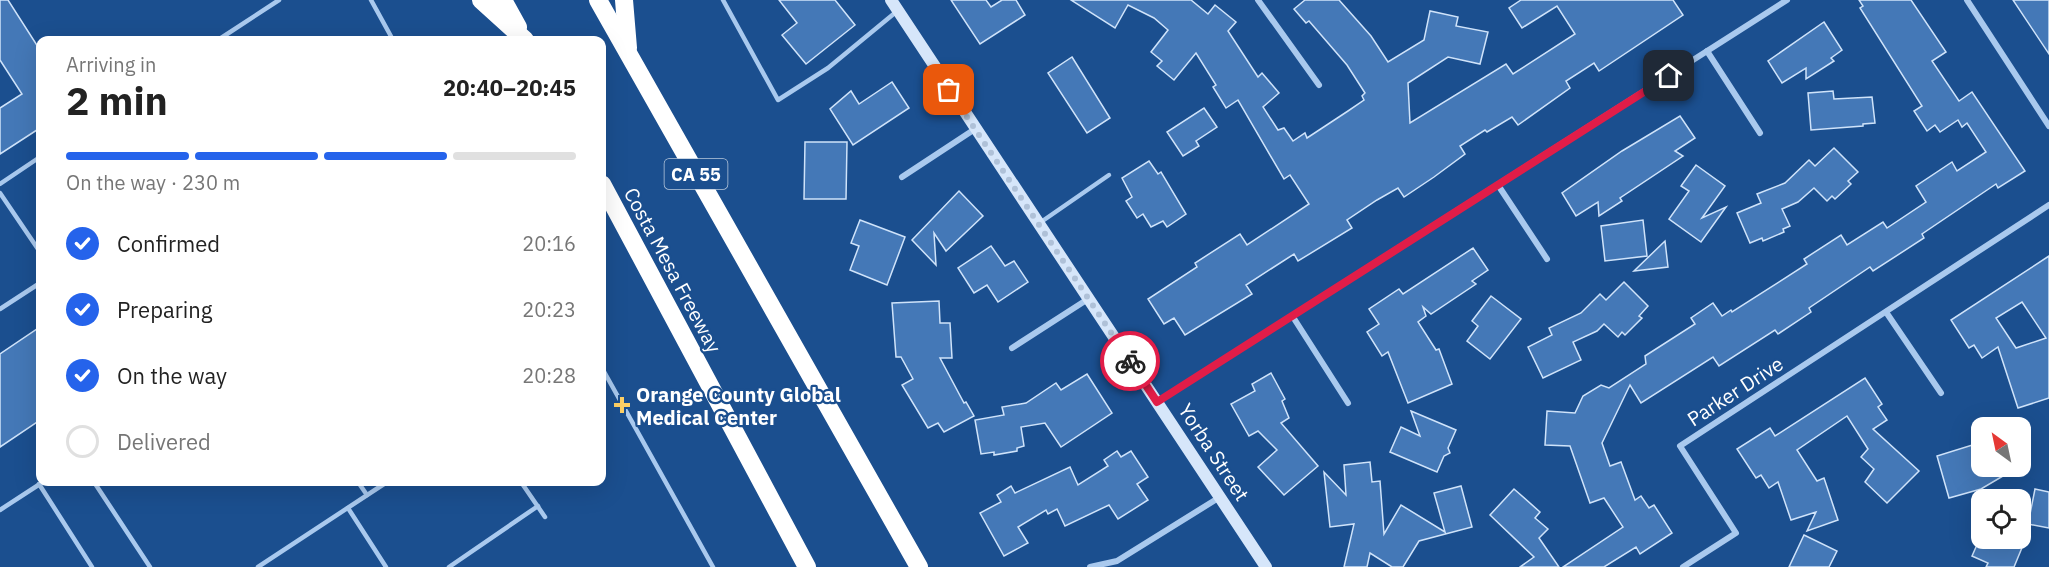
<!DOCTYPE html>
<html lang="en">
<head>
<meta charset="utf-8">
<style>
	body { margin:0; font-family:"IBM Plex Sans",sans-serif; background:#f2f2f2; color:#222; height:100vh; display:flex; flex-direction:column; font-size:22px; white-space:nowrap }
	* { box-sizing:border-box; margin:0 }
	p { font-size:20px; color:#767676 }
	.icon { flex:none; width:33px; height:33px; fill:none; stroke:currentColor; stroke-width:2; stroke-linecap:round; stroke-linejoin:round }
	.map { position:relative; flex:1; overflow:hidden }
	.drawer { position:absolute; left:36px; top:36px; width:570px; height:450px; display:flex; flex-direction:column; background:#fff; border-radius:12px; box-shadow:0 6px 24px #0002 }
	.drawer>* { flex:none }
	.needle { width:39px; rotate:327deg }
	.controls { position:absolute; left:1971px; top:417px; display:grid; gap:12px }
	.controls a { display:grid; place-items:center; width:60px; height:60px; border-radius:12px; background:#fff; box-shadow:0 6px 24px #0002; font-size:30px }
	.pin { position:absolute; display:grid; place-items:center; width:51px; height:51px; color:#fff; margin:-26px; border-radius:12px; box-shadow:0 3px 9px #0006 }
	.courier { position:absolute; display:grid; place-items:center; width:60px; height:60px; margin:-30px; border:4px solid #e11d48; border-radius:50%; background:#fff; color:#222; box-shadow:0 2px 8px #0007 }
	.summary em { font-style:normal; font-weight:700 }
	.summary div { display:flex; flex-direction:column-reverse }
	.summary { display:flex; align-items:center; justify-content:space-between; height:102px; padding:0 30px }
	h1 { font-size:39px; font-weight:700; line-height:45px }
	.bar { display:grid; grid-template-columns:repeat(4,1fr); gap:9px 6px; align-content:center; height:72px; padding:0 30px }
	.bar i { height:8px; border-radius:4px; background:#e0e0e0 }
	.bar .on { background:#2563eb }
	.bar p { grid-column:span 4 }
	ol { padding:0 30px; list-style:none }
	li { display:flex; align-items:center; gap:18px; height:66px }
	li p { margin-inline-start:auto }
	li .icon { padding:6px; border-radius:50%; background:#2563eb; color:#fff; stroke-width:4 }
	li:last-child { color:#767676 }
	li i { width:33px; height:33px; border:3px solid #e0e0e0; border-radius:50% }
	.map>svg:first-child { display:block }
	.building { fill:#4478b7; stroke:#cfe3fa; stroke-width:1.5; fill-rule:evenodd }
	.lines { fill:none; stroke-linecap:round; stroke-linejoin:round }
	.service { stroke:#a9c9ee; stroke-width:4.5 }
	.minor { stroke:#a9c9ee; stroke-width:6 }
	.secondary { stroke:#d6e6fa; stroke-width:12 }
	.motorway { stroke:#fff; stroke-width:18 }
	.done { stroke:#afc1d8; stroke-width:6; stroke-dasharray:0 10.8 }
	.route { stroke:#e11d48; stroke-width:8 }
	.poi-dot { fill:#ffd166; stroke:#1b4f8f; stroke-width:2 }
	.labels { text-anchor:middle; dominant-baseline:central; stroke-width:4.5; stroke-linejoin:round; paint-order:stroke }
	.shield { fill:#1b4f8f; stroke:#bbcadd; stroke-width:1.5 }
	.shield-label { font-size:18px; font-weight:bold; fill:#fff }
	.street-label { font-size:20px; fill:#fff; stroke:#1b4f8f }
	.poi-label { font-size:20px; font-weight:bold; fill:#fff; stroke:#1b4f8f; text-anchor:start }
</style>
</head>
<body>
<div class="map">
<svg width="2049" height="567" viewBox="0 0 2049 567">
	<rect width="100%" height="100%" fill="#1b4f8f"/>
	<g class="building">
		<polygon points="0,0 8,0 40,50 40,128 0,154 0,108 22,94 0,60"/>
		<polygon points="779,0 835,0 855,25 806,64 782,35 797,23"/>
		<polygon points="951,0 986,0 991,7 1002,0 1016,0 1025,15 980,44"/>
		<polygon points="1071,0 1191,0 1208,14 1215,5 1236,22 1228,31 1258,77 1262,73 1279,93 1263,107 1278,130 1284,128 1293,141 1305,133 1307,138 1348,111 1364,100 1362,96 1365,93 1347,65 1309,21 1306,23 1294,9 1305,0 1339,0 1371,36 1388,62 1424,40 1430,11 1458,17 1456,26 1488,32 1480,64 1448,57 1408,83 1410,123 1506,64 1513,74 1575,34 1557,6 1522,28 1509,8 1521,0 1673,0 1683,15 1599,71 1594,63 1566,81 1570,88 1518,125 1512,117 1487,132 1485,130 1460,146 1465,154 1434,177 1404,197 1398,188 1377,200 1347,220 1352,228 1298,261 1294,254 1246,285 1252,294 1185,335 1174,318 1164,324 1148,299 1197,267 1195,263 1240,234 1247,245 1309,204 1290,175 1284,179 1238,100 1226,108 1213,87 1216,85 1196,53 1174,80 1157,66 1162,61 1151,52 1168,30 1154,18 1128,5 1115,28"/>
		<polygon points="1859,0 1911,0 1946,52 1932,61 1959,101 1972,92 2025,171 1998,188 1996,184 1922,234 1924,238 1873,271 1870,267 1809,308 1811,312 1778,334 1775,330 1719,366 1713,357 1641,403 1630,385 1602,443 1610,466 1621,462 1635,500 1641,496 1649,508 1654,505 1672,533 1640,554 1636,547 1604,567 1563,567 1623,527 1604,498 1590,503 1570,446 1545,445 1547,411 1575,413 1583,396 1601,385 1609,388 1646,364 1645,356 1695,324 1691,318 1713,303 1722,316 1731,310 1732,312 1807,264 1804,259 1841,235 1847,245 1883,222 1887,228 1926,202 1916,186 1952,162 1957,171 1986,152 1967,123 1962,127 1958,120 1940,132 1935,125 1927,131 1914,111 1922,106 1860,8 1863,6"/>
		<polygon points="2013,0 2049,0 2049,54"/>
		<polygon points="1824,22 1842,50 1831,58 1834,61 1806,79 1806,68 1782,83 1768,61"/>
		<polygon points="1072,57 1110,118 1087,133 1048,73"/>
		<polygon points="892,82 909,108 853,145 830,109 851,91 859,104"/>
		<polygon points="1833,91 1834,99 1872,97 1875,123 1863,124 1863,126 1811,130 1808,93"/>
		<polygon points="1204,108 1217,127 1196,141 1199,146 1183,156 1167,132"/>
		<polygon points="1680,116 1695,138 1675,151 1683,156 1620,198 1622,201 1599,216 1598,202 1576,216 1562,193 1622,151"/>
		<polygon points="805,142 847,142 846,199 804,199"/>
		<polygon points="1834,148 1858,172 1848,181 1851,184 1835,199 1832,196 1827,201 1814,188 1798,202 1782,209 1790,226 1783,229 1784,232 1763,241 1762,238 1750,243 1737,213 1761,203 1757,194 1785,183 1809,160 1815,166"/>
		<polygon points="1149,161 1158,174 1161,172 1186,214 1167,227 1163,221 1151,227 1143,214 1137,218 1126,201 1132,197 1122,178"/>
		<polygon points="1696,165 1725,186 1702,218 1726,207 1701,242 1669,219 1689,191 1681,186"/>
		<polygon points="959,191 983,216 946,251 934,233 936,265 912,240"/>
		<polygon points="860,220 905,237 887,285 850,270 859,246 851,243"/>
		<polygon points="1643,220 1647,256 1605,261 1601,226"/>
		<polygon points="1665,241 1668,267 1634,271"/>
		<polygon points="991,246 1005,266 1014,261 1028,282 998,302 987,285 974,293 958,268"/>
		<polygon points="1473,248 1488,270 1472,281 1476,284 1431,314 1423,307 1426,316 1418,322 1436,350 1439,349 1452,384 1408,403 1388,352 1382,356 1367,332 1379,324 1369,309 1399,289 1403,294"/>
		<path d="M2049 256V398L2018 408 1998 347 1982 358 1974 345 1969 348 1951 320ZM2022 302 2046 338 2016 348 1996 318Z"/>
		<polygon points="1624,282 1648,306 1639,316 1642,318 1625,335 1622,332 1618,337 1604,324 1597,331 1573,342 1581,360 1543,378 1528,347 1552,335 1549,328 1581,313 1600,294 1606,300"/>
		<polygon points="1491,296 1521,319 1490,359 1467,341 1478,326 1472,321"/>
		<polygon points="939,301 940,323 950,323 952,358 940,358 964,403 966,402 974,416 944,432 938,423 928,428 902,385 913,379 901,357 896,357 892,303"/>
		<polygon points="40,327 40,420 0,447 0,354"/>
		<polygon points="1271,373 1285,399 1282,401 1289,418 1281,423 1318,466 1284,495 1258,467 1277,450 1258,431 1249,436 1231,404 1255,391 1252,384"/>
		<polygon points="1087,374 1112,413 1061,447 1045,423 1021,427 1024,446 1017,448 1017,451 994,455 994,452 981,454 975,420 1004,415 1002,407 1026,403 1056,383 1061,390"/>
		<polygon points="1865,378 1882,404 1878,407 1887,420 1873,429 1919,471 1887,503 1865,482 1874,469 1861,457 1868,449 1847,416 1797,450 1817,481 1824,478 1838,520 1807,531 1816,512 1791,520 1778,482 1769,488 1761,475 1756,478 1737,449 1770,428 1775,436"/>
		<polygon points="1411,411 1456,430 1448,448 1450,453 1444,456 1437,472 1390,452 1401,427 1420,436"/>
		<polygon points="1982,442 1982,466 2020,466 1981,489 1949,498 1937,456"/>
		<polygon points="1117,451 1121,457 1131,451 1148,477 1137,484 1148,500 1118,519 1109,505 1065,526 1057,509 1048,514 1046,510 1018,527 1028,543 1004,556 980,513 1001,502 997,495 1011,486 1015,493 1070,467 1078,485 1108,466 1104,460"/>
		<polygon points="1370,462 1372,482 1380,481 1384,534 1401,505 1445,532 1434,493 1461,486 1472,527 1419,541 1403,567 1392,567 1370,553 1367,567 1344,567 1354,524 1330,527 1324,472 1346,495 1344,465"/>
		<polygon points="1514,489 1540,512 1535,518 1548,529 1539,538 1559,567 1520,567 1534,557 1490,515"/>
		<polygon points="2035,489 2049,492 2049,528 2028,524"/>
		<polygon points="1804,535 1837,551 1829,567 1789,567"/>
		<polygon points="1980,538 2026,538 2014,567 1986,567 1988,563 1972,556"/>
	</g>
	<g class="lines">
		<g class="service">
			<polyline points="371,0 393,40"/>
			<polyline points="723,0 778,100 828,68 896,12"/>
			<polyline points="218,40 279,0"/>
			<polyline points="0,184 40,157"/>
			<polyline points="0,193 40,252"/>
			<polyline points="1041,222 1109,175"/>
			<polyline points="0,309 40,283"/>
			<polyline points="602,368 713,567"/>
			<polyline points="94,482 150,567"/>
			<polyline points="358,482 367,495"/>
			<polyline points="521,482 545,517"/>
			<polyline points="39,484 92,567"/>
			<polyline points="348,508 386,567"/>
			<polyline points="0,510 43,482"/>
			<polyline points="258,567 387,482"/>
			<polyline points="449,567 538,506"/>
		</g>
		<g class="minor">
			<polyline points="1258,0 1319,85"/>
			<polyline points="1967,0 2049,126"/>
			<polyline points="1707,51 1760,133"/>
			<polyline points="902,177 975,129"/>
			<polyline points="1498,185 1547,259"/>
			<polyline points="1886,312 1941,393"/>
			<polyline points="1293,317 1348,403"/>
			<polyline points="1012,348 1088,299"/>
			<polyline points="1157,402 1787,0"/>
			<polyline points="1090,567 1117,561 1220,497"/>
			<polyline points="1683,567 1736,533 1680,446 2049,205"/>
		</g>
		<polyline class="secondary" points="891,0 1266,567"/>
		<g class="motorway">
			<polyline points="481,0 525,40"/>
			<polyline points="503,0 518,27"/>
			<polyline points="598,0 919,567"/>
			<polyline points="624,0 628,48"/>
			<polyline points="602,184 807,567"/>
		</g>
	</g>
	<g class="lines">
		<polyline class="done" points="949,90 1130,361"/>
		<polyline class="route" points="1130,361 1157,402 1669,76"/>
	</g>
	<path class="poi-dot" d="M619 396h6v6h6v6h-6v6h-6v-6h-6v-6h6z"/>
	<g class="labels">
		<rect class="shield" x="664.5" y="159" width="63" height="30" rx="4.5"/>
		<g class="shield-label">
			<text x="696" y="174">CA 55</text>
		</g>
		<g class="street-label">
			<text transform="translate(673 270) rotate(62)">Costa Mesa Freeway</text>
			<text transform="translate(1735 391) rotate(-33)">Parker Drive</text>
			<text transform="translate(1214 452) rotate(57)">Yorba Street</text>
		</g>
		<g class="poi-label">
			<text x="636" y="394">Orange County Global<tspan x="636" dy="23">Medical Center</tspan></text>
		</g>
	</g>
</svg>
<div class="controls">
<a><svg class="needle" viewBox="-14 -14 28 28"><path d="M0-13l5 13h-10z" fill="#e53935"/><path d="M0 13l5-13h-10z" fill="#767676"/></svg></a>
<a><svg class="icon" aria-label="locate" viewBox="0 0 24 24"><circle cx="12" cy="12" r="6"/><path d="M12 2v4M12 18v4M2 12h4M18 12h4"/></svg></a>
</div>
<div class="pin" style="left:949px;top:90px;background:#ea580c"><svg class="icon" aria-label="bag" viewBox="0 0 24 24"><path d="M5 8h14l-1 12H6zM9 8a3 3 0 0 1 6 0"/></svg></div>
<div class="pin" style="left:1669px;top:76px;background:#1f2937"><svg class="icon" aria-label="home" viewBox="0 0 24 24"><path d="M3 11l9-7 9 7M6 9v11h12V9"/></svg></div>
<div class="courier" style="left:1130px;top:361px"><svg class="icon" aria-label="bike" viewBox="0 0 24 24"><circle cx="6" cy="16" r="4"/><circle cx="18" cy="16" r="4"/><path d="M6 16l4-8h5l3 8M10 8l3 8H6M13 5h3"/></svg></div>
<section class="drawer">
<div class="summary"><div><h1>2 min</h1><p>Arriving in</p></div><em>20:40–20:45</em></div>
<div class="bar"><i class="on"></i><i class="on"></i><i class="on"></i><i></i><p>On the way · 230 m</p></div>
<ol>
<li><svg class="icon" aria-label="check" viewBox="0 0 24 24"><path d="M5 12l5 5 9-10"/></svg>Confirmed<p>20:16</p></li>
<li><svg class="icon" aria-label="check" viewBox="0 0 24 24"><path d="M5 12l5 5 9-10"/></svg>Preparing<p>20:23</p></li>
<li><svg class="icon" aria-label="check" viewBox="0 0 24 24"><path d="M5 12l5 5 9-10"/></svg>On the way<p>20:28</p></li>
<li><i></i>Delivered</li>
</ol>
</section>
</div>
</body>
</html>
